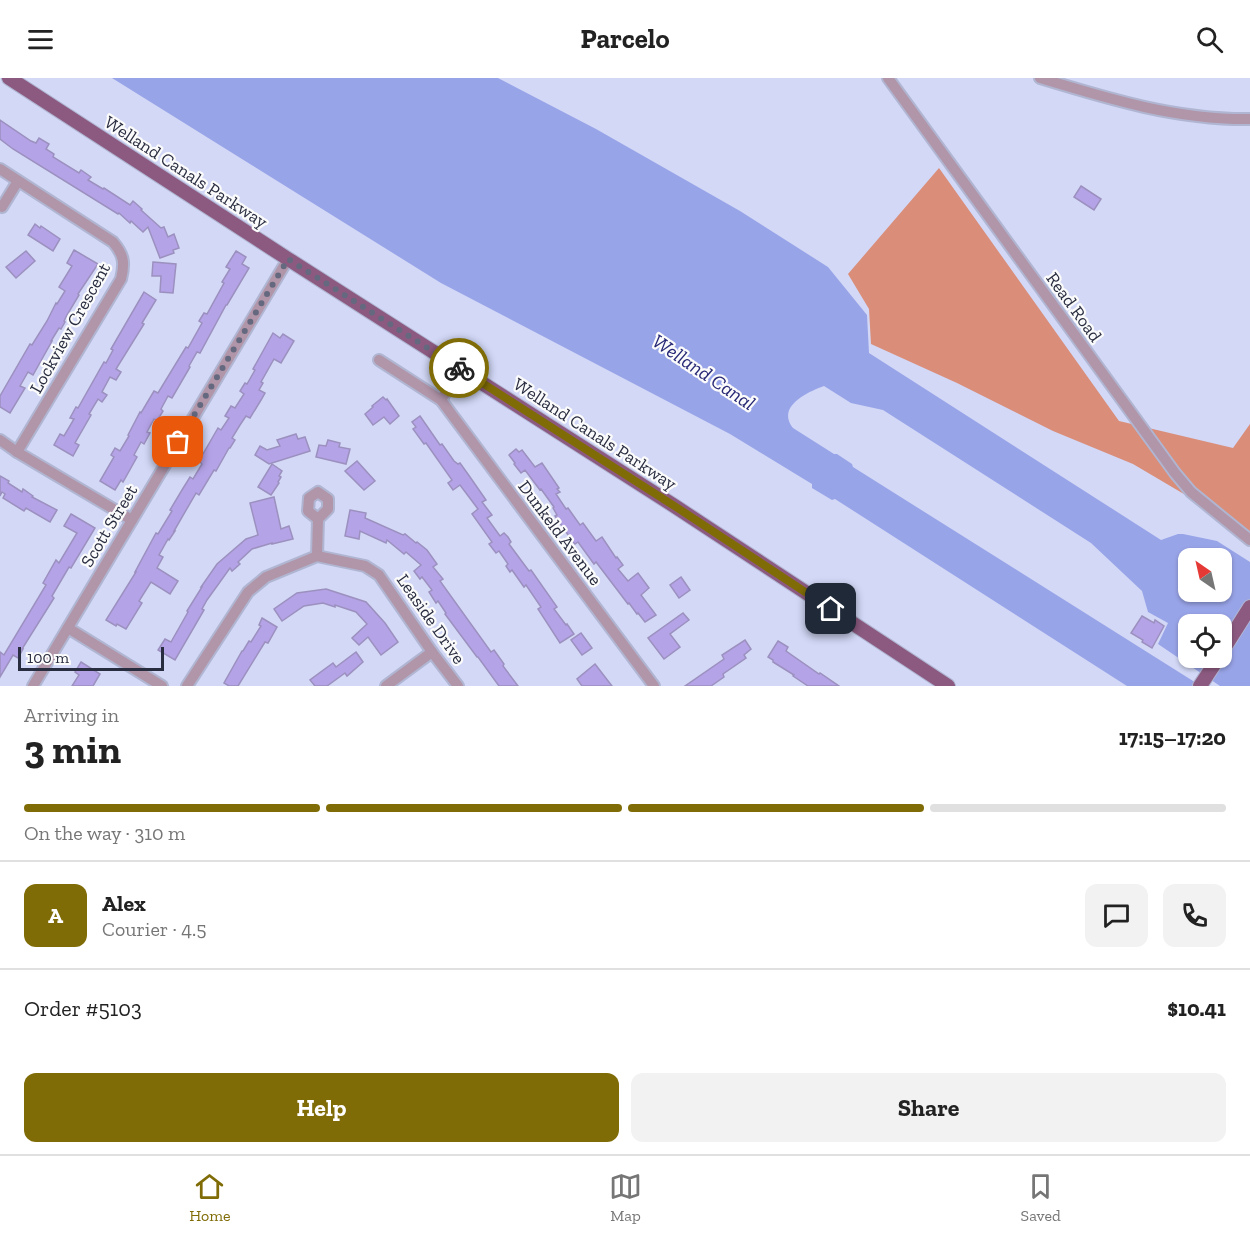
<!DOCTYPE html>
<html lang="en">
<head>
<meta charset="utf-8">
<style>
	body { margin:0; font-family:"Zilla Slab",serif; background:#f2f2f2; color:#222; height:100vh; display:flex; flex-direction:column; font-size:22px; white-space:nowrap }
	* { box-sizing:border-box; margin:0 }
	p { font-size:20px; color:#767676 }
	.icon { flex:none; width:33px; height:33px; fill:none; stroke:currentColor; stroke-width:2; stroke-linecap:round; stroke-linejoin:round }
	.map { position:relative; height:608px; overflow:hidden }
	.side { display:flex; flex-direction:column; background:#fff; flex:1 }
	.side>* { flex:none }
	.needle { width:39px; rotate:326deg }
	.buttons { position:absolute; left:1178px; top:470px; display:grid; gap:12px }
	.buttons a { display:grid; place-items:center; width:54px; height:54px; border-radius:12px; background:#fff; box-shadow:0 2px 4px #0004; font-size:30px }
	.scale { position:absolute; left:18px; bottom:15px; width:146px; box-sizing:border-box; padding-left:6px; border:3px solid #292d40; border-top:0; font-size:16px; line-height:21px; white-space:nowrap; color:#292d40; -webkit-text-stroke:4px #fbfbfb; paint-order:stroke }
	.pin { position:absolute; display:grid; place-items:center; width:51px; height:51px; color:#fff; margin:-26px; border-radius:12px; box-shadow:0 3px 9px #0006 }
	.courier { position:absolute; display:grid; place-items:center; width:60px; height:60px; margin:-30px; border:4px solid #806c06; border-radius:50%; background:#fff; color:#222; box-shadow:0 2px 8px #0007 }
	.summary em { font-style:normal; font-weight:800 }
	.summary div { display:flex; flex-direction:column-reverse }
	.summary { display:flex; align-items:center; justify-content:space-between; height:102px; padding:0 24px }
	h1 { font-size:39px; font-weight:800; line-height:45px }
	.bar { display:grid; grid-template-columns:repeat(4,1fr); gap:9px 6px; align-content:center; height:72px; padding:0 24px }
	.bar i { height:8px; border-radius:4px; background:#e0e0e0 }
	.bar .selected { background:#806c06 }
	.bar p { grid-column:span 4 }
	.line { display:flex; align-items:center; gap:15px; padding:0 24px; border-top:2px solid #e0e0e0 }
	.line div { flex:1 }
	.round { display:grid; place-items:center; flex:none; width:63px; height:63px; border-radius:12px; background:#f2f2f2 }
	.cta { display:flex; gap:12px; margin-top:auto; padding:12px 24px }
	.cta a { flex:1; height:69px; border-radius:12px; background:#806c06; color:#fff; font-size:24px; font-weight:800; line-height:69px; text-align:center }
	.cta a+a { background:#f2f2f2; color:#222 }
	header { display:flex; justify-content:space-between; align-items:center; height:78px; padding:0 24px; background:#fff; font-size:27px; font-weight:800 }
	.menu { display:flex; justify-content:space-around; align-items:center; height:84px; border-top:2px solid #e0e0e0; background:#fff; font-size:16px; color:#767676 }
	.menu a { display:grid; justify-items:center; gap:3px }
	.menu .selected { color:#806c06 }
	.map>svg:first-child { display:block }
	.forest { fill:#da8d78 }
	.water { fill:#98a4e8; fill-rule:evenodd }
	.building { fill:#b5a3e8; stroke:#9c90bf; stroke-width:1.5 }
	.lines { fill:none; stroke-linecap:round; stroke-linejoin:round }
	.minor-casing { stroke:#b0b6d2; stroke-width:14 }
	.major-casing { stroke:#b0b6d2; stroke-width:16 }
	.minor { stroke:#b195a9; stroke-width:10 }
	.major { stroke:#8c5a80; stroke-width:14 }
	.done { stroke:#646980; stroke-width:6; stroke-dasharray:0 10.8 }
	.route { stroke:#806c06; stroke-width:8 }
	.labels { text-anchor:middle; dominant-baseline:central; stroke-width:4.5; stroke-linejoin:round; paint-order:stroke }
	.street-label { font-size:18px; fill:#292d40; stroke:#fbfbfb }
	.water-label { font-size:20px; font-style:italic; fill:#272875; stroke:#fbfbfb }
</style>
</head>
<body>
<header><svg class="icon" aria-label="menu" viewBox="0 0 24 24"><path d="M4 6h16M4 12h16M4 18h16"/></svg>Parcelo<svg class="icon" aria-label="search" viewBox="0 0 24 24"><circle cx="10" cy="10" r="6"/><path d="M15 15l6 6"/></svg></header>
<div class="map">
<svg width="1250" height="608" viewBox="0 0 1250 608">
	<rect width="100%" height="100%" fill="#d2d8f6"/>
	<polygon class="forest" points="939,90 1119,343 1233,370 1250,346 1250,455 1133,386 1053,353 957,305 871,266 869,231 848,196"/>
	<path class="water" d="M112 0H498L596 51 740 133 828 189 867 237 869 275 1161 462 1178 456H1183L1217 463 1250 484V608H1220L1158 566 1168 545 1148 534 1142 513 1091 465 883 332 851 325 824 308C807 314 776 329 793 350L834 376H837L852 386 853 389 1201 608H1127L835 421 832 422 812 410V406L730 356 441 205ZM1188 480H1221V513H1188ZM1188 546H1221V579H1188Z"/>
	<g class="building">
		<polygon points="0,42 31,63 36,65 39,60 49,66 46,71 54,76 53,79 79,95 81,92 91,99 88,102 103,111 104,110 130,127 133,123 142,131 141,132 161,150 164,149 168,159 174,156 179,170 173,172 174,175 160,180 148,149 143,154 131,143 130,145 119,135 118,136 13,71 0,61"/>
		<polygon points="1081,108 1101,121 1094,132 1074,119"/>
		<polygon points="35,146 40,150 41,148 60,161 53,173 28,157"/>
		<polygon points="74,172 98,186 78,216 79,217 67,237 64,243 65,244 61,251 59,250 51,263 52,263 33,297 28,294 20,308 25,310 10,335 0,329 0,318 30,266 32,267 47,243 56,225 57,226 65,213 59,209 72,188 67,185"/>
		<polygon points="26,173 35,183 16,200 6,189"/>
		<polygon points="236,173 246,179 242,186 249,190 227,227 226,227 200,275 197,274 189,288 190,289 172,320 168,318 161,331 163,333 157,343 154,341 147,354 150,355 144,366 141,364 134,377 137,379 123,404 121,402 115,412 100,403 114,379 111,377 115,370 120,373 129,358 128,357 140,334 141,335 154,313 158,315 186,269 188,270 202,245 199,243 204,235 207,236 224,205 222,204 230,191 226,189"/>
		<polygon points="153,184 176,186 173,215 160,214 161,198 152,198"/>
		<polygon points="144,214 156,222 142,245 144,246 116,291 121,294 116,302 110,299 102,314 107,317 102,324 98,321 89,336 91,337 75,365 79,367 73,378 54,367 60,356 64,358 74,341 70,340 76,329 78,330 104,284 106,285 113,272 111,271"/>
		<polygon points="273,255 280,260 283,256 294,263 281,285 274,281 261,304 263,305 259,312 265,315 261,322 250,340 246,338 240,347 232,360 235,362 230,370 229,370 216,393 214,392 199,417 196,415 174,453 175,453 169,462 168,461 159,477 163,479 157,490 178,503 170,516 151,504 139,523 142,525 126,551 117,546 116,548 106,542 136,494 135,494 156,455 158,456 172,433 170,432 182,412 190,399 193,401 202,386 199,383 218,350 221,352 229,340 225,338 231,328 235,330 244,316 240,313 245,305 247,306 255,292 253,291"/>
		<polygon points="383,319 386,322 387,321 399,338 390,346 384,339 373,347 365,336 373,329 372,328"/>
		<polygon points="420,338 440,367 442,366 454,383 458,386 460,385 470,399 486,422 482,424 492,437 487,440 500,458 504,455 508,459 511,464 509,466 529,493 531,492 557,529 554,531 566,547 567,546 574,556 560,565 538,531 541,529 526,507 524,509 512,492 510,494 506,488 508,486 499,473 496,475 489,466 492,464 472,436 478,431 460,407 453,412 448,405 452,402 426,365 424,366 413,351 416,349 412,344"/>
		<polygon points="296,356 298,361 305,359 310,373 269,386 255,377 260,368 267,372 280,368 277,362"/>
		<polygon points="328,362 340,365 339,369 350,371 346,386 316,379 319,367 326,368"/>
		<polygon points="516,371 519,374 522,372 535,389 542,385 559,410 557,411 560,414 556,416 566,431 568,430 580,447 583,445 596,463 602,459 616,480 617,479 623,487 618,491 628,503 638,495 649,510 641,517 656,537 645,544 638,535 637,536 629,525 628,526 596,484 594,486 578,464 575,466 573,464 555,438 557,437 553,430 554,429 541,411 540,412 525,392 521,395 514,386 515,385 509,377"/>
		<polygon points="357,383 375,403 364,412 345,393"/>
		<polygon points="272,386 282,393 279,398 281,399 278,404 279,405 271,417 258,409"/>
		<polygon points="0,398 9,403 8,405 22,414 23,411 33,418 32,419 57,432 50,444 26,430 24,433 3,420 5,416 2,414 0,418"/>
		<polygon points="274,419 281,451 289,448 293,461 272,466 272,465 252,471 238,484 240,486 232,493 230,490 207,522 202,531 204,532 175,582 158,572 165,561 171,564 188,534 187,533 202,509 201,509 217,486 246,461 258,457 250,425"/>
		<polygon points="350,432 366,435 365,440 403,457 405,456 416,465 417,464 427,472 437,486 433,489 443,501 440,503 491,574 494,572 504,586 503,588 518,608 499,608 478,579 477,579 445,536 446,535 438,523 436,525 429,514 432,512 422,499 420,501 414,493 421,487 406,474 404,476 387,462 386,465 360,453 359,461 345,458"/>
		<polygon points="71,436 95,450 71,490 69,489 52,518 54,520 22,571 23,571 18,580 13,577 0,599 0,574 4,577 46,507 43,505 56,482 59,485 77,455 64,448"/>
		<polygon points="681,499 690,512 679,520 670,507"/>
		<polygon points="326,511 366,524 385,545 398,564 381,577 368,559 359,567 352,560 367,546 356,534 335,527 335,529 323,525 304,528 282,543 274,531 297,515"/>
		<polygon points="683,535 689,542 670,556 680,569 664,581 648,560"/>
		<polygon points="1142,538 1154,545 1155,542 1164,548 1152,570 1142,564 1143,562 1131,555"/>
		<polygon points="262,540 277,549 268,565 265,564 238,608 229,608 224,605 242,573 243,573 249,563 251,564 261,548 259,547"/>
		<polygon points="581,555 592,570 582,577 571,562"/>
		<polygon points="745,562 751,571 744,577 746,580 723,596 724,599 711,608 685,608 724,581 722,577"/>
		<polygon points="778,563 788,569 786,573 819,596 820,595 839,608 808,608 793,598 794,597 773,584 773,582 768,579"/>
		<polygon points="356,574 363,584 347,598 345,595 327,608 315,608 310,602 333,585 336,589"/>
		<polygon points="81,584 100,596 93,608 72,608 79,597 75,594"/>
		<polygon points="595,586 612,608 582,608 577,601"/>
	</g>
	<g class="lines">
		<g class="minor-casing">
			<g id="minor">
				<polyline points="888,0 1175,395 1191,414 1250,462"/>
				<path d="M1040 0C1109 21 1177 42 1250 41"/>
				<path d="M0 91 113 164C124 177 125 185 121 201L17 374"/>
				<polyline points="2,129 18,103"/>
				<polyline points="379,282 441,322 654,608"/>
				<polyline points="441,322 460,291"/>
				<polyline points="0,362 17,374 132,442"/>
				<polyline points="317,478 318,441 308,433 309,420 318,414 328,421 328,431 318,441"/>
				<polyline points="68,550 162,608"/>
				<polyline points="33,608 288,181"/>
				<polyline points="187,608 248,514 266,499 317,478 365,488 379,497 432,574 458,608"/>
				<polyline points="386,608 432,574"/>
			</g>
		</g>
		<g class="major-casing">
			<g id="major">
				<polyline points="9,0 288,181 676,429 948,608"/>
				<polyline points="1221,575 1250,529"/>
				<polyline points="1200,608 1219,579"/>
			</g>
		</g>
		<use href="#minor" class="minor"/>
		<use href="#major" class="major"/>
	</g>
	<g class="lines">
		<polyline class="done" points="178,364 288,181 459,290"/>
		<polyline class="route" points="459,290 676,429 831,531"/>
	</g>
	<g class="labels">
		<g class="street-label">
			<text transform="translate(186 94) rotate(33)">Welland Canals Parkway</text>
			<text transform="translate(1074 229) rotate(54)">Read Road</text>
			<text transform="translate(70 250) rotate(-61)">Lockview Crescent</text>
			<text transform="translate(595 356) rotate(33)">Welland Canals Parkway</text>
			<text transform="translate(109 448) rotate(-59)">Scott Street</text>
			<text transform="translate(560 455) rotate(53)">Dunkeld Avenue</text>
			<text transform="translate(431 541) rotate(55)">Leaside Drive</text>
		</g>
		<g class="water-label">
			<text transform="translate(704 294) rotate(34)">Welland Canal</text>
		</g>
	</g>
</svg>
<div class="buttons">
<a><svg class="needle" viewBox="-14 -14 28 28"><path d="M0-13l5 13h-10z" fill="#e53935"/><path d="M0 13l5-13h-10z" fill="#767676"/></svg></a>
<a><svg class="icon" aria-label="locate" viewBox="0 0 24 24"><circle cx="12" cy="12" r="6"/><path d="M12 2v4M12 18v4M2 12h4M18 12h4"/></svg></a>
</div>
<div class="scale">100 m</div>
<div class="pin" style="left:178px;top:364px;background:#ea580c"><svg class="icon" aria-label="bag" viewBox="0 0 24 24"><path d="M5 8h14l-1 12H6zM9 8a3 3 0 0 1 6 0"/></svg></div>
<div class="pin" style="left:831px;top:531px;background:#1f2937"><svg class="icon" aria-label="home" viewBox="0 0 24 24"><path d="M3 11l9-7 9 7M6 9v11h12V9"/></svg></div>
<div class="courier" style="left:459px;top:290px"><svg class="icon" aria-label="bike" viewBox="0 0 24 24"><circle cx="6" cy="16" r="4"/><circle cx="18" cy="16" r="4"/><path d="M6 16l4-8h5l3 8M10 8l3 8H6M13 5h3"/></svg></div>
</div>
<section class="side">
<div class="summary"><div><h1>3 min</h1><p>Arriving in</p></div><em>17:15–17:20</em></div>
<div class="bar"><i class="selected"></i><i class="selected"></i><i class="selected"></i><i></i><p>On the way · 310 m</p></div>
<div class="line" style="height:108px"><b class="round" style="background:#806c06;color:#fff">A</b><div><b>Alex</b><p>Courier · 4.5</p></div><a class="round"><svg class="icon" aria-label="chat" viewBox="0 0 24 24"><path d="M4 5h16v11H9l-5 4z"/></svg></a><a class="round"><svg class="icon" aria-label="phone" viewBox="0 0 24 24"><path d="M5 4h4l2 5-3 2q2 4 5 5l2-3 5 2v4C11 20 4 13 5 4z"/></svg></a></div>
<div class="line" style="height:78px"><div>Order #5103</div><b>$10.41</b></div>
<div class="cta"><a>Help</a><a>Share</a></div>
</section>
<nav class="menu">
<a class="selected"><svg class="icon" aria-label="home" viewBox="0 0 24 24"><path d="M3 11l9-7 9 7M6 9v11h12V9"/></svg>Home</a>
<a><svg class="icon" aria-label="map" viewBox="0 0 24 24"><path d="M3 6l6-2 6 2 6-2v14l-6 2-6-2-6 2zM9 4v14M15 6v14"/></svg>Map</a>
<a><svg class="icon" aria-label="saved" viewBox="0 0 24 24"><path d="M7 4h10v16l-5-4-5 4z"/></svg>Saved</a>
</nav>
</body>
</html>
